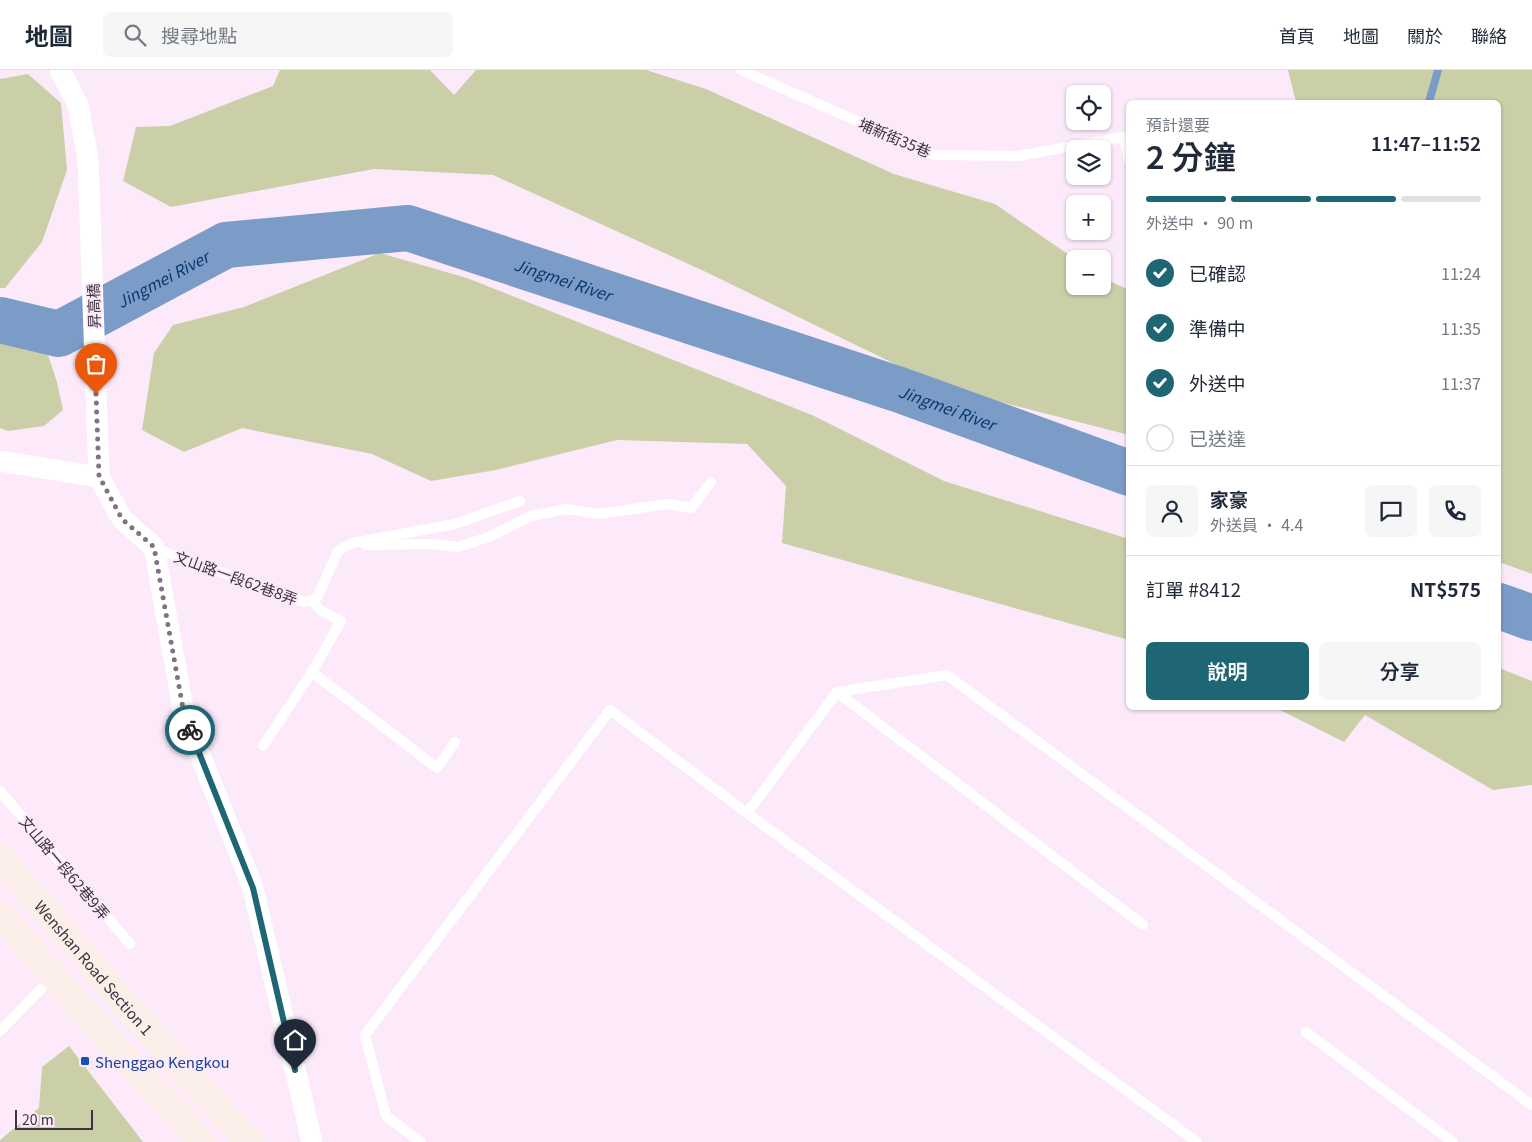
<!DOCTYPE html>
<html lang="zh-TW">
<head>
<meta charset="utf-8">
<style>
	body { margin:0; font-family:Georgia,"Noto Sans TC",serif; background:#f6f6f7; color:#1f2937; height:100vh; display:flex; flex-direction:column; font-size:19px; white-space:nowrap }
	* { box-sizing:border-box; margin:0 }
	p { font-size:16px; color:#747a83 }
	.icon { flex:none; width:28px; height:28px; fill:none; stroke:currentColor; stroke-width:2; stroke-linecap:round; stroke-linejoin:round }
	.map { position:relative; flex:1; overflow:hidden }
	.details { position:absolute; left:1126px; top:30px; width:375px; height:610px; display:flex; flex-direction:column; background:#fff; border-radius:8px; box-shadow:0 1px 4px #0004 }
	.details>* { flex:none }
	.controls { position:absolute; left:1066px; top:15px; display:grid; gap:10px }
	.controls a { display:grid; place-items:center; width:45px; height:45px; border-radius:8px; background:#fff; box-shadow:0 1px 4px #0004; font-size:25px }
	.scale { position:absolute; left:15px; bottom:12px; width:78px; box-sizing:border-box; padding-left:5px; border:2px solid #3e333e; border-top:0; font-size:14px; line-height:18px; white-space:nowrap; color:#3e333e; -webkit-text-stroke:4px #fceafb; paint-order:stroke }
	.pin { position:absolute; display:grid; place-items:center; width:42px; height:42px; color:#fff; margin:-51px -21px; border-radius:50% 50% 50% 0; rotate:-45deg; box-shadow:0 0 5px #0007 }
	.pin .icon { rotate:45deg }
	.courier { position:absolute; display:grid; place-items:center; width:50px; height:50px; margin:-25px; border:4px solid #1f6675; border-radius:50%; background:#fff; color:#222; box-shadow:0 1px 6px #0007 }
	.summary em { font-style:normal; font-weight:600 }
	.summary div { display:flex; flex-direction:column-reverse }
	.summary { display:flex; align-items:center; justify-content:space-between; height:85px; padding:0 20px }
	h1 { font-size:32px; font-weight:600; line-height:38px }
	.bar { display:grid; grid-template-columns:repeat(4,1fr); gap:8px 5px; align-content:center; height:60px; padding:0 20px }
	.bar i { height:6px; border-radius:4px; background:#e0e1e3 }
	.bar .selected { background:#1f6675 }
	.bar p { grid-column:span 4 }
	.line { display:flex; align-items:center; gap:12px; padding:0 20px; border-top:1px solid #e0e1e3 }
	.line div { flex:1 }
	.round { display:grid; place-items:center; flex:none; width:52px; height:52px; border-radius:8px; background:#f6f6f7 }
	ol { padding:0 20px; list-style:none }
	li { display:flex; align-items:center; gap:15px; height:55px }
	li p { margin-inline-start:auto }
	li .icon { padding:5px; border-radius:50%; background:#1f6675; color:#fff; stroke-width:4 }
	li:last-child { color:#747a83 }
	li i { width:28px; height:28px; border:2px solid #e0e1e3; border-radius:50% }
	.button { display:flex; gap:10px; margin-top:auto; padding:10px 20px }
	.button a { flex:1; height:58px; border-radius:8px; background:#1f6675; color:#fff; font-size:20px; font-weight:600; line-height:58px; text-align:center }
	.button a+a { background:#f6f6f7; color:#1f2937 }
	header { display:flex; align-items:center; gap:30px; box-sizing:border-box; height:70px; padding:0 25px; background:#fff; border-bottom:1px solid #e0e1e3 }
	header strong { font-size:24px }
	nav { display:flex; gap:28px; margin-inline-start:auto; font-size:18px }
	.search { width:350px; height:45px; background:#f6f6f7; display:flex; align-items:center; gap:12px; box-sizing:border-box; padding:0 18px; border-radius:8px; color:#747a83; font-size:19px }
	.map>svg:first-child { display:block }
	.green { fill:#cbcfa7 }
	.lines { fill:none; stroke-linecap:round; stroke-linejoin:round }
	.stream { stroke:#7b9cc7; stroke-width:8 }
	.river { stroke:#7b9cc7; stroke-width:46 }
	.service { stroke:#fff; stroke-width:10 }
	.minor { stroke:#fff; stroke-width:21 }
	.secondary { stroke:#fcefea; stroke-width:28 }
	.done { stroke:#807380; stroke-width:5; stroke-dasharray:0 9 }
	.route { stroke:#1f6675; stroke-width:6 }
	.transit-dot { fill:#1a4fb4; stroke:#fceafb; stroke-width:2 }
	.labels { text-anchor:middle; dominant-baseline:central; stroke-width:4; stroke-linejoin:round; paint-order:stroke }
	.street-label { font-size:15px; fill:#3e333e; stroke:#fceafb }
	.transit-label { font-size:15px; fill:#164399; stroke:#fceafb; text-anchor:start }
	.water-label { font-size:16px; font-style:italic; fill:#0a396f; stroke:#fceafb }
</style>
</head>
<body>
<header>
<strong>地圖</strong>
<div class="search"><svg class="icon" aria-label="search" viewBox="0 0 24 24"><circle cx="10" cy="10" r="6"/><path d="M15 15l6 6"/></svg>搜尋地點</div>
<nav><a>首頁</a><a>地圖</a><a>關於</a><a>聯絡</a></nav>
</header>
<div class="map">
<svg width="1532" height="1072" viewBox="0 0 1532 1072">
	<rect width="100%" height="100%" fill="#fceafb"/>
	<g class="green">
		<polygon points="280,0 430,0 454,25 476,0 646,0 706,19 894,104 995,134 1075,189 1075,216 1102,216 1103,208 1129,220 1129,365 942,317 706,202 493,105 374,99 171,137 123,111 136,57 170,56 273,16"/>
		<polygon points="1288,0 1532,0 1532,504 1499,492 1499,32 1296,32"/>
		<polygon points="28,4 61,33 67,100 42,172 5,218 0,218 0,9"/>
		<polygon points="380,183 467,208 812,345 944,411 1129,469 1129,570 782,473 786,416 747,374 617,370 496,400 431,411 372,384 242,358 184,382 142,360 154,283 173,255 244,237"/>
		<polygon points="0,273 48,285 57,312 63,340 44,356 8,361 0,358"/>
		<polygon points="1499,598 1532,611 1532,715 1493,720 1365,645 1344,672 1276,638 1499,638"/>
		<polygon points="69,976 143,1072 0,1072 0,1070 39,1038 42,997"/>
	</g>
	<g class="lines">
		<polyline class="stream" points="1429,32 1438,0"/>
		<g class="river">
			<path id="s1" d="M0 250 59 264 226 175 408 158 900 320 1129 403"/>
			<polyline points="1499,536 1532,548"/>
		</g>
		<g class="service">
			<polyline points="741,0 934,85 1018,86 1124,67 1129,90"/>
			<polyline points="365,475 432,474 458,477 489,467 531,446 566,439 599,444 667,434 691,438 711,412"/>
			<polyline points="154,478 304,532 312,530 318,526 338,481 352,473 455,454 520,431"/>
			<polyline points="312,530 320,540 341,551 312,602 437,698 455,672"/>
			<polyline points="837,622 1143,855"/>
			<polyline points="263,676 312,602"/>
			<polyline points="0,721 130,874"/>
			<polyline points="747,743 837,622 947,605 1532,1035"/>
			<polyline points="0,961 53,907"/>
			<polyline points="1306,962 1453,1072"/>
			<polyline points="421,1072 386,1046 365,965 610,640 747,743 1197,1072"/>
		</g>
		<g class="minor">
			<polyline points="60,0 78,35 88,89 99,407 122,449 154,477 184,644 253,818 312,1072"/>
			<polyline points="0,391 99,407"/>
		</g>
		<g class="secondary">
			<path id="s2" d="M0 787 136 946 237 1059 251 1072"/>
			<polyline points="0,844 108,969 202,1072"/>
		</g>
	</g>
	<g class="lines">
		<polyline class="done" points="96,324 99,406 122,449 154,477 184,644 190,660"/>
		<polyline class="route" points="190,660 253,818 295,1000"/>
	</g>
	<rect class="transit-dot" x="80" y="986" width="10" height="10" rx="2.5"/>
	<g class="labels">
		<g class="street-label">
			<text transform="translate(895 67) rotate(23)">埔新街35巷</text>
			<text transform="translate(93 236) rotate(-92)">昇高橋</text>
			<text transform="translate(236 507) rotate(20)">文山路一段62巷8弄</text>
			<text transform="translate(65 797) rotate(50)">文山路一段62巷9弄</text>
			<text stroke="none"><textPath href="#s2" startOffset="145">Wenshan Road Section 1</textPath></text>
		</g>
		<g class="transit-label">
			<text x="95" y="991">Shenggao Kengkou</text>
		</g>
		<g class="water-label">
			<text stroke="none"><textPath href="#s1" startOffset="178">Jingmei River</textPath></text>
			<text stroke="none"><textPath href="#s1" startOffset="596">Jingmei River</textPath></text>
			<text stroke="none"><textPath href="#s1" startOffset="1001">Jingmei River</textPath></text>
		</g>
	</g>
</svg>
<div class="controls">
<a><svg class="icon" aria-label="locate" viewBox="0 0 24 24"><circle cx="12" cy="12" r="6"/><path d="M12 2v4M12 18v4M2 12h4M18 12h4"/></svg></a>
<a><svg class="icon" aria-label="layers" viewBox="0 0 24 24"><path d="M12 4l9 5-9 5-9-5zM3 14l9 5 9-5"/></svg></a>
<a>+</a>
<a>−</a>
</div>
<div class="scale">20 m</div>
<div class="pin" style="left:96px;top:324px;background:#ea580c"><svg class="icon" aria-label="bag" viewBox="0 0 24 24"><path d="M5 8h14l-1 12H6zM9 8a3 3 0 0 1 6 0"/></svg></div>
<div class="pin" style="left:295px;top:1000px;background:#1f2937"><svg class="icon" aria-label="home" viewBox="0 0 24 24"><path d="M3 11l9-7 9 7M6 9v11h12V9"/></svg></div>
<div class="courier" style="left:190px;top:660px"><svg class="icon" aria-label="bike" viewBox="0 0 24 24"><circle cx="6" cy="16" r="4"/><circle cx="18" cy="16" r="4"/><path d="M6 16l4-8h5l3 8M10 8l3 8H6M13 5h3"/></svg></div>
<section class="details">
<div class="summary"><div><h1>2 分鐘</h1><p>預計還要</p></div><em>11:47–11:52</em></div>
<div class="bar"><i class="selected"></i><i class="selected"></i><i class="selected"></i><i></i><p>外送中 · 90 m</p></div>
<ol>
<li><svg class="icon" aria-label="check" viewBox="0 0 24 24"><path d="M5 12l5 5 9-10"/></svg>已確認<p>11:24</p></li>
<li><svg class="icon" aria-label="check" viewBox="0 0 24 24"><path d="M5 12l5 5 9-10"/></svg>準備中<p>11:35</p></li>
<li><svg class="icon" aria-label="check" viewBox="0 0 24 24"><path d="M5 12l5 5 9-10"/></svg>外送中<p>11:37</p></li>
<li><i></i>已送達</li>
</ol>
<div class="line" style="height:90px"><a class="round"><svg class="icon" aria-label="person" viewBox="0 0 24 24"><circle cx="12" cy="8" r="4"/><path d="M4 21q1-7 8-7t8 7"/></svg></a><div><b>家豪</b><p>外送員 · 4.4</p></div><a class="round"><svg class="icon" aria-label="chat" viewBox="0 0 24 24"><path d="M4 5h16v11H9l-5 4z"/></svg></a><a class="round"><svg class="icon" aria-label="phone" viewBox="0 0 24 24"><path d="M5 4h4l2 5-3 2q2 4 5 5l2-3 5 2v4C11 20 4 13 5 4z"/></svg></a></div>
<div class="line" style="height:65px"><div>訂單 #8412</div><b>NT$575</b></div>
<div class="button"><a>說明</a><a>分享</a></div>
</section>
</div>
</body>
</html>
